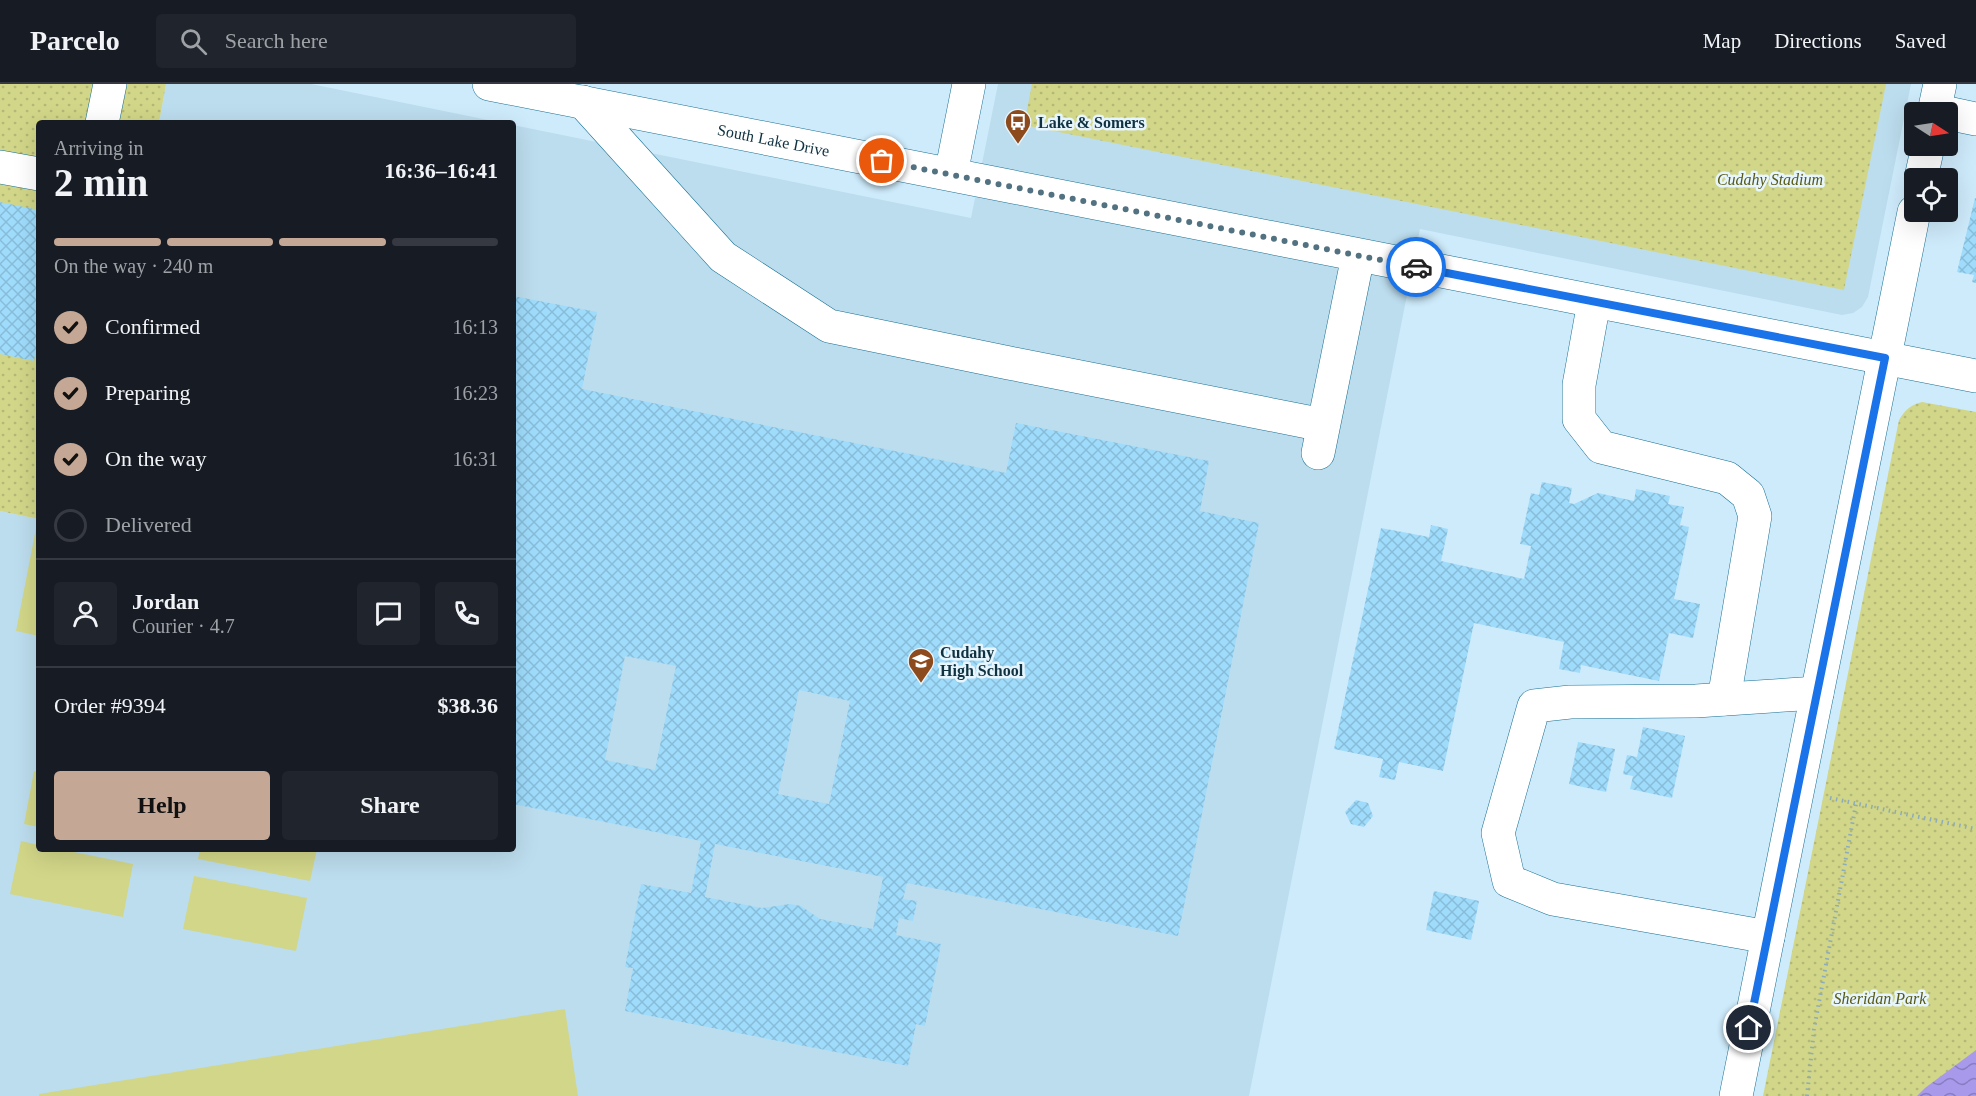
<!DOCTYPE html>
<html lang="en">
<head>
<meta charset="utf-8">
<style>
	body { margin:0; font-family:Georgia,serif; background:#20242c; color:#f1f3f6; height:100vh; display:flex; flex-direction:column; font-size:22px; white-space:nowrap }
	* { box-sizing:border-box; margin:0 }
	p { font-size:20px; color:#9ea1a6 }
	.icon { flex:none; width:33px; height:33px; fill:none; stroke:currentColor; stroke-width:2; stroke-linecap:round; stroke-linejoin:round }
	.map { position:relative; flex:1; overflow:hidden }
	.side { position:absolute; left:36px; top:36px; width:480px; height:732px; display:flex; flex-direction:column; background:#171b24; border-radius:6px; box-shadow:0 6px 24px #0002 }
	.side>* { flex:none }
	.needle { width:39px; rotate:102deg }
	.buttons { position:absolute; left:1904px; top:18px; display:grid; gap:12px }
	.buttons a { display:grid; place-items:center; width:54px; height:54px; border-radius:6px; background:#171b24; box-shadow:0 6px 24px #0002; font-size:30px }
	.pin { position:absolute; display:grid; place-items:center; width:51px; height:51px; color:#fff; margin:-26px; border:3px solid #fff; border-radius:50%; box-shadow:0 2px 6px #0007 }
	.courier { position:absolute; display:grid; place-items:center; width:60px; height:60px; margin:-30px; border:4px solid #1a73e8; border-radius:50%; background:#fff; color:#222; box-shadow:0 2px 8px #0007 }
	.head em { font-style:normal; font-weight:600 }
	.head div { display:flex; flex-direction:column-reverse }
	.head { display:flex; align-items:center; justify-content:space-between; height:102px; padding:0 18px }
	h1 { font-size:39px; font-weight:600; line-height:45px }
	.bar { display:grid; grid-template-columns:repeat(4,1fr); gap:9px 6px; align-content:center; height:72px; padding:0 18px }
	.bar i { height:8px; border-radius:4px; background:#363941 }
	.bar .active { background:#c4a794 }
	.bar p { grid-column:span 4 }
	.line { display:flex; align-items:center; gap:15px; padding:0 18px; border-top:2px solid #363941 }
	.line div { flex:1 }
	.round { display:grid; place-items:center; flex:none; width:63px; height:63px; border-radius:6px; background:#20242c }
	ol { padding:0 18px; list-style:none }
	li { display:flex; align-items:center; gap:18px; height:66px }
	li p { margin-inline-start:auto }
	li .icon { padding:6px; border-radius:50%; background:#c4a794; color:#111; stroke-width:4 }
	li:last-child { color:#9ea1a6 }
	li i { width:33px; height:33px; border:3px solid #363941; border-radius:50% }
	.button { display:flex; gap:12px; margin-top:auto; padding:12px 18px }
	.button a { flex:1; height:69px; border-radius:6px; background:#c4a794; color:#111; font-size:24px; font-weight:600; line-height:69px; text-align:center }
	.button a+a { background:#20242c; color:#f1f3f6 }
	header { display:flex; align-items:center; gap:36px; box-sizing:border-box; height:84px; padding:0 30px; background:#171b24; border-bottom:2px solid #363941 }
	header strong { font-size:28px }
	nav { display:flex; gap:33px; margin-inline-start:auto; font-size:21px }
	.search { width:420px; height:54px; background:#20242c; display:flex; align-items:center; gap:15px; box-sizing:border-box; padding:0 21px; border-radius:6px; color:#9ea1a6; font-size:22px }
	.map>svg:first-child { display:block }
	.built { fill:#bcddee }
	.grass { fill:#d1d688 }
	.park { fill:url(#park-dots) }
	.water { fill:url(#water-waves) }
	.building { fill:url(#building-cross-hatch); fill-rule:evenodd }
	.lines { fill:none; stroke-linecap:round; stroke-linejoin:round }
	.minor-casing { stroke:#187093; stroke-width:34 }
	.major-casing { stroke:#187093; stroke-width:34 }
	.path { stroke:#8cabbb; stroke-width:4; stroke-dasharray:1.5 4.5; stroke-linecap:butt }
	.minor { stroke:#fff; stroke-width:33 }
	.major { stroke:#fff; stroke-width:33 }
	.done { stroke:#527281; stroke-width:6; stroke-dasharray:0 10.8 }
	.route { stroke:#1a73e8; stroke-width:8 }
	.labels { text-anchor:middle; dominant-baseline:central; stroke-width:5; stroke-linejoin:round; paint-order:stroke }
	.poi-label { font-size:16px; font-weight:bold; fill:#0f3140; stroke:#e7f6fe; text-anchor:start }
	.street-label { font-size:16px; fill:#0f3140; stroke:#e7f6fe }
	.park-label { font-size:16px; font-style:italic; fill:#575914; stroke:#e7f6fe }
</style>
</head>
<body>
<header>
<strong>Parcelo</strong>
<div class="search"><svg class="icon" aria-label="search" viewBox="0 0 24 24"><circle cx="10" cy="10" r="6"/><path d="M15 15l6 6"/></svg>Search here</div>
<nav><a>Map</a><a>Directions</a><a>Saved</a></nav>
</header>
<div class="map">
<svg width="1976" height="1012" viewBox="0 0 1976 1012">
	<defs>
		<pattern id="park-dots" width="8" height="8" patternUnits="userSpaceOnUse" patternTransform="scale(1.5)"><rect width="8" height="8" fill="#d1d688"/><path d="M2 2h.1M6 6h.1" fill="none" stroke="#b2b876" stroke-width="1.8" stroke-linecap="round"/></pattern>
		<pattern id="water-waves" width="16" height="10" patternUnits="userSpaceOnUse" patternTransform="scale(1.5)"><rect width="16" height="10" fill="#a899eb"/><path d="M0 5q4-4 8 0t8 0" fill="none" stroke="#877dc0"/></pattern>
		<pattern id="building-cross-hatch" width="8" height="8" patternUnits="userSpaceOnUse" patternTransform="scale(1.5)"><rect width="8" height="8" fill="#9fdcfc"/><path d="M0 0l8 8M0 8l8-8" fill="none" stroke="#88bdd9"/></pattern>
	</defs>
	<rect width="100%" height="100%" fill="#ceebfb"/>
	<g class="built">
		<polygon points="166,0 311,0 503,39 159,39"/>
		<polygon points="998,0 1911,0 1868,213 1862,223 1853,229 1842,231 1420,145 1249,1012 0,1012 0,427 38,435 39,429 39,765 513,765 513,41 971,134"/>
	</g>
	<g class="grass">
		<polygon points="39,429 39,552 16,547"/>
		<polygon points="34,687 39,688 39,743 24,740"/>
		<polygon points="21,757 39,761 39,765 59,765 133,780 123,833 10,810"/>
		<polygon points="200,765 317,765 310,797 198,775"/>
		<polygon points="194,792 307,814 296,867 183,845"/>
		<polygon points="565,925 578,1012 39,1012 39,1010"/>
	</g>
	<g class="park">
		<polygon points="0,0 166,0 159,39 39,39 38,435 0,427"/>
		<polygon points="1032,0 1886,0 1844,206 1024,41"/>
		<path d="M1922 318 1976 328V1012H1763L1899 336C1905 326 1910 321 1922 318Z"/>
	</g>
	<polygon class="water" points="1976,966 1976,1012 1917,1012 1925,1004"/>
	<g class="building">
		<polygon points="1975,114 1976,114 1976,199 1972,198 1974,191 1957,188"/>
		<polygon points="0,118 39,126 39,249 34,277 0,270"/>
		<path d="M513 212 597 228 582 305 1006 389 1016 339 1209 377 1200 427 1259 439 1178 852 907 799 903 815 917 817 913 837 899 834 896 851 941 860 925 942 916 940 908 982 625 927 633 884 625 883 641 800 691 809 701 757 513 720ZM625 572 676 582 655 686 605 676ZM799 606 850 617 829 720 778 710ZM715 760 883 793 873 845 820 835 801 822 790 820 762 824 705 813Z"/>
		<polygon points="1542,398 1572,404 1569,419 1574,420 1598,409 1634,417 1636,405 1670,412 1668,420 1684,423 1680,441 1689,443 1674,515 1700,520 1693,554 1669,549 1659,597 1581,581 1580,589 1559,585 1564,558 1474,539 1443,687 1399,678 1395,696 1379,693 1383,675 1334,665 1381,444 1429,453 1431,441 1448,445 1441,477 1524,495 1531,462 1520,460 1531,409 1539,411"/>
		<polygon points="1643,643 1685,652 1672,714 1630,705 1633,692 1623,690 1627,671 1637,673"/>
		<polygon points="1578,658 1615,665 1606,708 1569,700"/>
		<polygon points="1356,716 1368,719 1373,732 1364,743 1351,740 1345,728"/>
		<polygon points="1434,807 1479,817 1471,856 1426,846"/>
	</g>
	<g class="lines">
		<g class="minor-casing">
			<g id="minor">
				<polyline points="583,18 723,173 829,242 1009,279 1323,341"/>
				<polyline points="1934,28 1940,0"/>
				<polyline points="1947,29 1976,35"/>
				<polyline points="102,39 110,0"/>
				<polyline points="0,83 39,90"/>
				<polyline points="951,90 969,0"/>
				<polyline points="1921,94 1928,62"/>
				<polyline points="1594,218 1579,301 1579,335 1601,363 1727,394 1748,411 1755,432 1724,615"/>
				<polyline points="1318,369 1358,172"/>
				<polyline points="1768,853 1553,815 1509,797 1498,749 1534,622 1570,618 1696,617 1817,609"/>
				<polyline points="1736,1012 1914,128"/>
			</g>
		</g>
		<g class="major-casing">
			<g id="major">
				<path id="s1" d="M489 0 1976 292"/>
			</g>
		</g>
		<g class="path">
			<polyline points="1830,714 1976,745"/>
			<polyline points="1807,1012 1814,945 1856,720"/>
		</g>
		<use href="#minor" class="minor"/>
		<use href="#major" class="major"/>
	</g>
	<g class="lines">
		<polyline class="done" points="882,77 1416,183"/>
		<polyline class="route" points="1416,183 1885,274 1749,944"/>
	</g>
	<defs>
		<g id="bus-pin" transform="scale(1.35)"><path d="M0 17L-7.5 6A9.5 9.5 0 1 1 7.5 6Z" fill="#8d4a1c" stroke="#e7f6fe"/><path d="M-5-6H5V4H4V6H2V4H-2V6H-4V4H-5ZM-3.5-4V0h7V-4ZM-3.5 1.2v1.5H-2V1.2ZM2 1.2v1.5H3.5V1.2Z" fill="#fff"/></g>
		<g id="school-pin" transform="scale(1.35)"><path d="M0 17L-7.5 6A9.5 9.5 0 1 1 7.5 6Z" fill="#8d4a1c" stroke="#e7f6fe"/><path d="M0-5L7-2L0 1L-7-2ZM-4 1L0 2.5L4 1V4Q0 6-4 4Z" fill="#fff"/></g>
	</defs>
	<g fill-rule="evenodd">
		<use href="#bus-pin" x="1018" y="38"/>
		<use href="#school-pin" x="921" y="577"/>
	</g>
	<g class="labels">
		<g class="poi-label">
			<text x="1038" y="38">Lake &amp; Somers</text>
			<text x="940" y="568">Cudahy<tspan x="940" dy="18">High School</tspan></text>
		</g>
		<g class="street-label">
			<text stroke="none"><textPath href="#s1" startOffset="290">South Lake Drive</textPath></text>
		</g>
		<g class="park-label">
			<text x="1770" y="95">Cudahy Stadium</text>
			<text x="1880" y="914">Sheridan Park</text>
		</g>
	</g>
</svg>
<div class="buttons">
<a><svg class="needle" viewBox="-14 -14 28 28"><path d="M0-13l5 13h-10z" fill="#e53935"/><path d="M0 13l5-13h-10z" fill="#9ea1a6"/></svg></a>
<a><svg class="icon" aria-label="locate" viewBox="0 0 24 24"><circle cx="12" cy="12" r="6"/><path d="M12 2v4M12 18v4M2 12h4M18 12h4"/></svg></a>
</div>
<div class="pin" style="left:882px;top:77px;background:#ea580c"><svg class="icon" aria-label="bag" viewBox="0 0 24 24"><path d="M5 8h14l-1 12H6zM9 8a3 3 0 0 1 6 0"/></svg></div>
<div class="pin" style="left:1749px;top:944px;background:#1f2937"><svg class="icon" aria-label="home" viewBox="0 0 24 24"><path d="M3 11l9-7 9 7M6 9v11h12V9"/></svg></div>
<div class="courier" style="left:1416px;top:183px"><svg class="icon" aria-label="car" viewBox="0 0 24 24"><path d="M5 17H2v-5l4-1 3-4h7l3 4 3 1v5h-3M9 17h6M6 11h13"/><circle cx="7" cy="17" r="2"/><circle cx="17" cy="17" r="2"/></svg></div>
<section class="side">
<div class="head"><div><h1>2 min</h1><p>Arriving in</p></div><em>16:36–16:41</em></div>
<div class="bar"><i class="active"></i><i class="active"></i><i class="active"></i><i></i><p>On the way · 240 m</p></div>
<ol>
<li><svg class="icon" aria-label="check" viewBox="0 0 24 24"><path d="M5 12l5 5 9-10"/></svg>Confirmed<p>16:13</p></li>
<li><svg class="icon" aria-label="check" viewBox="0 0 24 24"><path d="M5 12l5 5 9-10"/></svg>Preparing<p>16:23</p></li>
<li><svg class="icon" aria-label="check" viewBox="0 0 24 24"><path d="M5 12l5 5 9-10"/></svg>On the way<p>16:31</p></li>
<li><i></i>Delivered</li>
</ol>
<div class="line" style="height:108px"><a class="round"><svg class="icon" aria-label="person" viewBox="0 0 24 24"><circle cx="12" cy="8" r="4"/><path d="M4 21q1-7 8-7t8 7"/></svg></a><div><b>Jordan</b><p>Courier · 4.7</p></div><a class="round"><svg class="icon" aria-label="chat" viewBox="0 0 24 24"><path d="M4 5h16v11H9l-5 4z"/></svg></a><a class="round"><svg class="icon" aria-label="phone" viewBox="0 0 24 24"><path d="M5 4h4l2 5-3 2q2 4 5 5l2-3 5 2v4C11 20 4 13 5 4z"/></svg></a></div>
<div class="line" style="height:78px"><div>Order #9394</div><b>$38.36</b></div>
<div class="button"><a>Help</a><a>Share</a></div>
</section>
</div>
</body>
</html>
